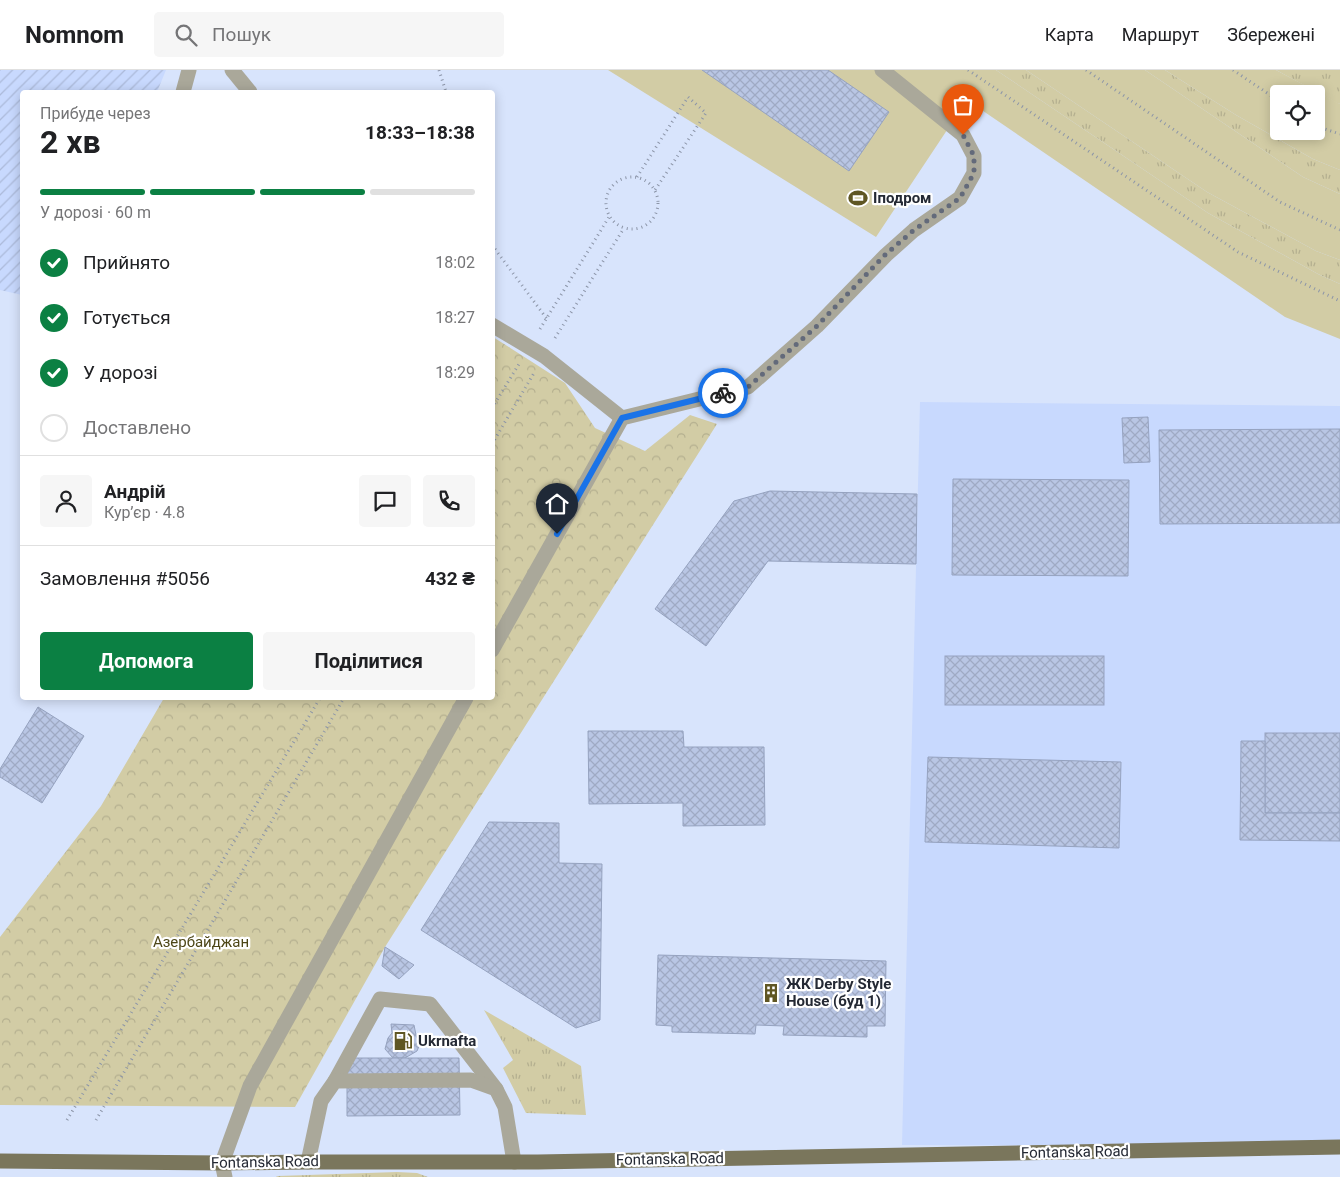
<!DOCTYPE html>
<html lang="uk">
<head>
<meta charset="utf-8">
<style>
	body { margin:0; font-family:Roboto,sans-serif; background:#f6f6f6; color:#202124; height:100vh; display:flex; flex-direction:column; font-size:19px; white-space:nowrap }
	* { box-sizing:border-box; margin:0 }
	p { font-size:16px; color:#757577 }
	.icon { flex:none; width:28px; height:28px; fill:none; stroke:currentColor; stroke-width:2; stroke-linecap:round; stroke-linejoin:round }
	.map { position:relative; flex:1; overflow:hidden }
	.side { position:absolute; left:20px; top:20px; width:475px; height:610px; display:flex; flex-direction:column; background:#fff; border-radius:5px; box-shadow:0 2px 12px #0003 }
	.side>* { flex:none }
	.tools { position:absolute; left:1270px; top:15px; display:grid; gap:10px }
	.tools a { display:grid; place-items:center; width:55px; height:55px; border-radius:5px; background:#fff; box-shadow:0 2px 12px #0003; font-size:25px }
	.pin { position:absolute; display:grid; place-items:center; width:42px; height:42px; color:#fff; margin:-51px -21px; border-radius:50% 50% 50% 0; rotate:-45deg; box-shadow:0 0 5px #0007 }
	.pin .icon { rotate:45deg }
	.courier { position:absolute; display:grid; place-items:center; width:50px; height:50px; margin:-25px; border:4px solid #1a73e8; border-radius:50%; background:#fff; color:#222; box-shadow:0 1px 6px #0007 }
	.overview em { font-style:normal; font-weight:700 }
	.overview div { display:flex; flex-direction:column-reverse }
	.overview { display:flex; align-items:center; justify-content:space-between; height:85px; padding:0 20px }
	h1 { font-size:32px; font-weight:700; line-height:38px }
	.bar { display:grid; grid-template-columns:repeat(4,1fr); gap:8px 5px; align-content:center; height:60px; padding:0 20px }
	.bar i { height:6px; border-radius:4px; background:#e0e0e0 }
	.bar .active { background:#0b8043 }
	.bar p { grid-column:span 4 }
	.line { display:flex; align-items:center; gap:12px; padding:0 20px; border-top:1px solid #e0e0e0 }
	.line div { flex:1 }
	.round { display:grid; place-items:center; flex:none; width:52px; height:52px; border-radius:5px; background:#f6f6f6 }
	ol { padding:0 20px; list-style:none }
	li { display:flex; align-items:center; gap:15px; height:55px }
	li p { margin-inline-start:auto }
	li .icon { padding:5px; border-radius:50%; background:#0b8043; color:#fff; stroke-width:4 }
	li:last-child { color:#757577 }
	li i { width:28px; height:28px; border:2px solid #e0e0e0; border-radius:50% }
	.action { display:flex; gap:10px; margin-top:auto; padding:10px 20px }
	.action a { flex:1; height:58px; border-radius:5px; background:#0b8043; color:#fff; font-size:20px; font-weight:700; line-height:58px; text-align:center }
	.action a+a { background:#f6f6f6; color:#202124 }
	header { display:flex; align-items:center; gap:30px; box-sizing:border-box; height:70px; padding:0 25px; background:#fff; border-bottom:1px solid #e0e0e0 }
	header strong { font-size:24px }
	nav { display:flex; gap:28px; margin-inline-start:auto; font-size:18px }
	.search { width:350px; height:45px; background:#f6f6f6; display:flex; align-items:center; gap:12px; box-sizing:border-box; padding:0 18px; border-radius:5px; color:#757577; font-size:19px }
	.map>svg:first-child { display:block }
	.built { fill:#c8d9fe }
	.industrial { fill:url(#industrial-furrows) }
	.grass { fill:url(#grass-tufts) }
	.park { fill:url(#park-crowns) }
	.garden { fill:#d2cca5; fill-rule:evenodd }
	.building { fill:url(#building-cross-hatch); stroke:#95a2bf }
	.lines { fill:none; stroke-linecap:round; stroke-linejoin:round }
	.path { stroke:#8c95a8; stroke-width:3; stroke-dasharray:1 4; stroke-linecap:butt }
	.minor { stroke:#aaa89a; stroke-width:15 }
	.major { stroke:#7a765c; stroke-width:15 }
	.done { stroke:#636a7a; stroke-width:5; stroke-dasharray:0 9 }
	.route { stroke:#1a73e8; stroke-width:6 }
	.labels { text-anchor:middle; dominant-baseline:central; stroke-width:4.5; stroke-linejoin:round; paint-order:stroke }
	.poi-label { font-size:15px; font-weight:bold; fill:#242934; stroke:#fff; text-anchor:start }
	.park-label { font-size:15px; fill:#4d4617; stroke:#fff }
	.street-label { font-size:15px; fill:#242934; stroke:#fff }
</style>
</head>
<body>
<header>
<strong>Nomnom</strong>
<div class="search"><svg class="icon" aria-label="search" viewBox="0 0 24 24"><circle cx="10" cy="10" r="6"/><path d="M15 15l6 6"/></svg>Пошук</div>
<nav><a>Карта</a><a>Маршрут</a><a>Збережені</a></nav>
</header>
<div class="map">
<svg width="1340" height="1107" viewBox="0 0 1340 1107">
	<defs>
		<pattern id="industrial-furrows" width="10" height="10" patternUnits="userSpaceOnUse" patternTransform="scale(1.25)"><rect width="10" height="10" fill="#c8d9fe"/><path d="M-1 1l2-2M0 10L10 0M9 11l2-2" fill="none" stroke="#acbada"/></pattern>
		<pattern id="grass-tufts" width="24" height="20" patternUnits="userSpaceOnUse" patternTransform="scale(1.25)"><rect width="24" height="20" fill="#d2cca5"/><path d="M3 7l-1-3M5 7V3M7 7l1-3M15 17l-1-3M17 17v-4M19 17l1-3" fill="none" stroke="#b4af8f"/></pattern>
		<pattern id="park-crowns" width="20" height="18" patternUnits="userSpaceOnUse" patternTransform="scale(1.25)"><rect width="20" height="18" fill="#d2cca5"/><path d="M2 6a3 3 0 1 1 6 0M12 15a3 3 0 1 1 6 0" fill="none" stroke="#b4af8f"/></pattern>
		<pattern id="building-cross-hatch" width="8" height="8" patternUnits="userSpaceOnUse" patternTransform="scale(1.25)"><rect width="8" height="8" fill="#b9c6e4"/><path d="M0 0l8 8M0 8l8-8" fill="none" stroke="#9faac4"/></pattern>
	</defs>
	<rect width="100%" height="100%" fill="#d8e4fc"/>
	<polygon class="built" points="920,332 1340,336 1340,1076 902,1075"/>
	<polygon class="industrial" points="0,0 166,0 157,22 22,22 22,225 0,220"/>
	<g class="grass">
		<polygon points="996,0 1026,0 1207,122 1316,181 1340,190 1340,214 1318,204 1208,143"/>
		<polygon points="1145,0 1165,0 1236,45 1313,89 1340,100 1340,124 1303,107"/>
		<polygon points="1276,0 1340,0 1340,34 1337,33"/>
		<polygon points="484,940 581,996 586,1045 526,1043 503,998 513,990"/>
		<polygon points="397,1102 417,1103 428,1107 276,1107 278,1106"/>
	</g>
	<polygon class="park" points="493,267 565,313 595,358 645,381 690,345 717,354 385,877 295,1037 0,1035 0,867 101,736 164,628 492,628"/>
	<g class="garden">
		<polygon points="608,0 996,0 1208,143 1318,204 1340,214 1340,269 1285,247 967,30 876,167"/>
		<polygon points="1026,0 1145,0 1303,107 1340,124 1340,190 1316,181 1207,122"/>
		<path d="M1165 0H1276L1340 34V100L1313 89 1236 45ZM1279 24H1316V61H1279Z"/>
	</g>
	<g class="building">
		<polygon points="702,0 828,0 889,42 849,101"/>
		<polygon points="1148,347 1150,392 1124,393 1122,348"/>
		<polygon points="1340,359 1340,453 1160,454 1159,360"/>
		<polygon points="953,409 1129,410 1128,506 952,505"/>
		<polygon points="770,421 917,424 916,494 768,491 706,576 655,539 734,431"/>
		<rect x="945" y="586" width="159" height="49"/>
		<polygon points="38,637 84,666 42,733 0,707 0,699"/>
		<polygon points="588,661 683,661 684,677 764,677 765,755 683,756 683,733 589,734"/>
		<rect x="1265" y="663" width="75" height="80"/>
		<polygon points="1241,671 1265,671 1265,743 1340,743 1340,771 1240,770"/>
		<polygon points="928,687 1121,692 1119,778 925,772"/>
		<polygon points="489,752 559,753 559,793 602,794 600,950 576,958 421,860"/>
		<polygon points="385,877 414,895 399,909 382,896"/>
		<polygon points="658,885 886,891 885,956 867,956 867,967 783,965 784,956 756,955 755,964 672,962 672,956 656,955"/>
		<polygon points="391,954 414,955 416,965 420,974 417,981 405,988 393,988 385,979 388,968 392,963"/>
		<polygon points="347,988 459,988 460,1045 347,1046"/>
	</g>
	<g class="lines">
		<g class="path">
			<polyline points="439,0 446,22"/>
			<polyline points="968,0 1238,182 1340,231"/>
			<polyline points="1086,0 1280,132 1340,160"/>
			<polyline points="1233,0 1279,31"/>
			<polyline points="1316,56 1340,64"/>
			<circle cx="632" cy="133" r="26"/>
			<polyline points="637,107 688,27 706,43 655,120"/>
			<polyline points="492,175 547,249"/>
			<polyline points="540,259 609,147"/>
			<polyline points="555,268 624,158"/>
			<polyline points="492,338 519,294"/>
			<polyline points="492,374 534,303"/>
			<polyline points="67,1050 320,628"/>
			<polyline points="96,1050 344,628"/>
		</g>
		<g class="minor">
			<polyline points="232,0 250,22"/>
			<polyline points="183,22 189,0"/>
			<polyline points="492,255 544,286 622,348"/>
			<polyline points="492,580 622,348 748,317 817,256 886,185 914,160 960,128 974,103 974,86 963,65 882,0"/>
			<polyline points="335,1011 380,929 430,934 496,1019"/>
			<polyline points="308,1092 321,1031 335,1011 471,1010 496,1019 505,1037 514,1092"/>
			<polyline points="225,1107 222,1093 250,1016 466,628"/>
		</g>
		<polyline class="major" points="0,1091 222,1093 308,1092 538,1092 1340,1077"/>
	</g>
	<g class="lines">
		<polyline class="done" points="723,323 748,317 817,256 886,184 914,160 960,128 974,103 974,86 963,65"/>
		<polyline class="route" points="557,464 622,348 723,323"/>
	</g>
	<defs>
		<g id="stadium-bare" transform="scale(1.5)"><path d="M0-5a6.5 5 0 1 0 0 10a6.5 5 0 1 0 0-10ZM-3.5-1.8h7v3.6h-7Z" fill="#5f5623" stroke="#fff" stroke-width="2.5" paint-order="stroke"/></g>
		<g id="building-bare" transform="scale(1.5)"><path d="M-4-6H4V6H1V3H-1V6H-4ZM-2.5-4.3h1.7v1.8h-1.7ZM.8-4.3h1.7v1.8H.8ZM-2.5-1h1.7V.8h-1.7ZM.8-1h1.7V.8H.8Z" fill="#5f5623" stroke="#fff" stroke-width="2.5" paint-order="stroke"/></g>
		<g id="fuel-bare" transform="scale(1.5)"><path d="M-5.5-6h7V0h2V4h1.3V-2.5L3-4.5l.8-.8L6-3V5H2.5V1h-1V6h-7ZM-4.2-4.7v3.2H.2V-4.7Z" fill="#5f5623" stroke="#fff" stroke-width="2.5" paint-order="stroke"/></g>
	</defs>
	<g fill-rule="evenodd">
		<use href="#stadium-bare" x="858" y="128"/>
		<use href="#building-bare" x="771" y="923"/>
		<use href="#fuel-bare" x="403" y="971"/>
	</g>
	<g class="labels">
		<g class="poi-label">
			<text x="873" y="128">Іподром</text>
			<text x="786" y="914">ЖК Derby Style<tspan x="786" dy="17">House (буд 1)</tspan></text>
			<text x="418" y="971">Ukrnafta</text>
		</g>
		<g class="park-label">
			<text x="201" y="872">Азербайджан</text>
		</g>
		<g class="street-label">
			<text transform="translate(1075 1082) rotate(-1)">Fontanska Road</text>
			<text transform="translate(670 1089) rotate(-1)">Fontanska Road</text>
			<text transform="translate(265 1092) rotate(-1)">Fontanska Road</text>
		</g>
	</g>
</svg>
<div class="tools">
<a><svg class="icon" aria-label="locate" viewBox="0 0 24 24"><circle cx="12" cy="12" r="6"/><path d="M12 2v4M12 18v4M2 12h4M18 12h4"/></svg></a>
</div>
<div class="pin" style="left:963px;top:65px;background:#ea580c"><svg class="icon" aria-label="bag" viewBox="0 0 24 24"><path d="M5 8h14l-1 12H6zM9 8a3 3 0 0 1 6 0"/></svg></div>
<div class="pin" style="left:557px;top:464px;background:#1f2937"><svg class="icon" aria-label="home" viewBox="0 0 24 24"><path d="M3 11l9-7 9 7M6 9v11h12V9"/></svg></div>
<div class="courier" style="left:723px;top:323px"><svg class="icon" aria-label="bike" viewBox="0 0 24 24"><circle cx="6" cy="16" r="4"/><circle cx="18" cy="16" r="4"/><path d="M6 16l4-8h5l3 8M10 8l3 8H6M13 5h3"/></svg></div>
<section class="side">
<div class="overview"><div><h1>2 хв</h1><p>Прибуде через</p></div><em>18:33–18:38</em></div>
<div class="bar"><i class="active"></i><i class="active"></i><i class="active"></i><i></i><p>У дорозі · 60 m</p></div>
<ol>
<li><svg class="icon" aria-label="check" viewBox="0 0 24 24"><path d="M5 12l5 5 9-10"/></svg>Прийнято<p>18:02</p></li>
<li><svg class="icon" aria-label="check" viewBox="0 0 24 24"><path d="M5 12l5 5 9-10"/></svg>Готується<p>18:27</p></li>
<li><svg class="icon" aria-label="check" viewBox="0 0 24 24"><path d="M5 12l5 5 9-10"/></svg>У дорозі<p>18:29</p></li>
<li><i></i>Доставлено</li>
</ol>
<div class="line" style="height:90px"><a class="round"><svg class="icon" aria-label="person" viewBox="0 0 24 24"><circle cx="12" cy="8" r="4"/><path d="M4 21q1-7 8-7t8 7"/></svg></a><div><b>Андрій</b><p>Кур’єр · 4.8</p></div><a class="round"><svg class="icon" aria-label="chat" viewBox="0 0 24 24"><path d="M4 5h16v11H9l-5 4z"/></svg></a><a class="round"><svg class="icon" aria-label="phone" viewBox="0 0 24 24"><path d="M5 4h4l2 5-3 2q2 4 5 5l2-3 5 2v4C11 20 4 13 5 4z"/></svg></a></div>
<div class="line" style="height:65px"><div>Замовлення #5056</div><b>432 ₴</b></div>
<div class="action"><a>Допомога</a><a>Поділитися</a></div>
</section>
</div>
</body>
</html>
